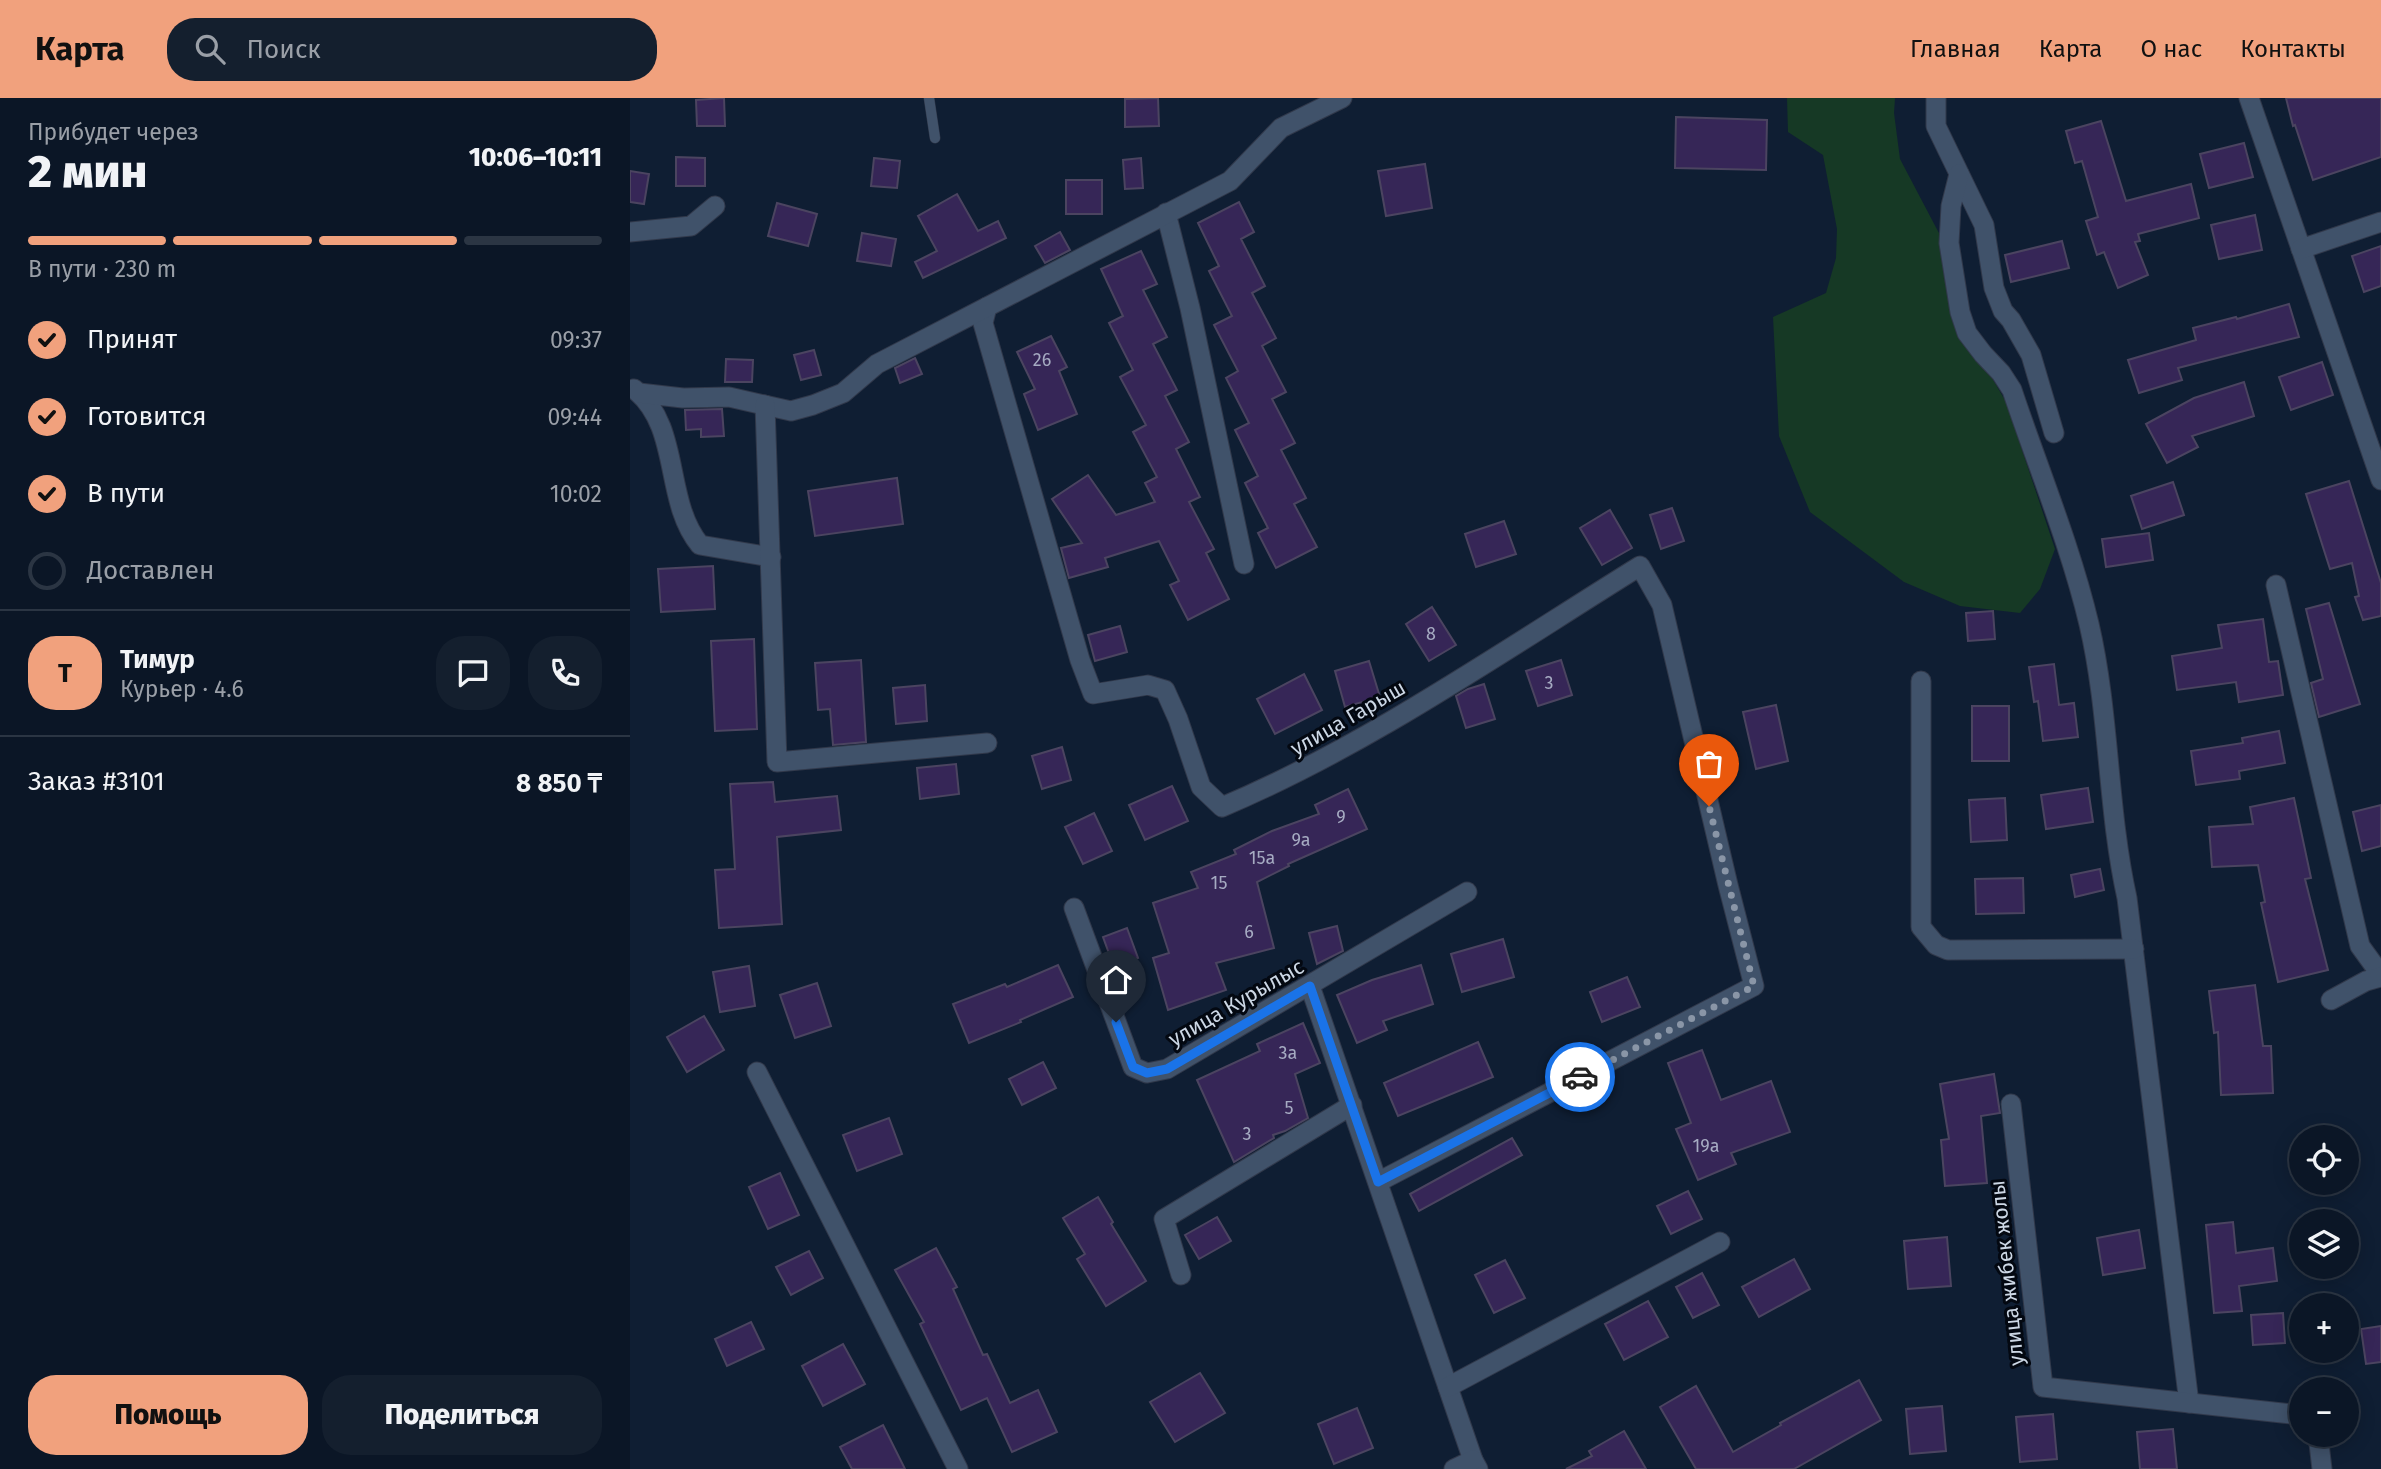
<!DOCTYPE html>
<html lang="ru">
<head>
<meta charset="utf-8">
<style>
	body { margin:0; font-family:"Fira Sans",sans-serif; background:#141f2e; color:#f1f3f6; height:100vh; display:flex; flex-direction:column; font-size:26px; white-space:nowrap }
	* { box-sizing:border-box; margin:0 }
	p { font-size:23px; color:#9a9fa7 }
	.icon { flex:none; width:38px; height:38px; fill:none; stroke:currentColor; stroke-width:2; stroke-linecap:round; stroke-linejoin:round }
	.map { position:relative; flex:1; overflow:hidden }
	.side { display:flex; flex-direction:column; background:#0b1626; width:630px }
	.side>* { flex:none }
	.controls { position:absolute; left:1659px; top:1027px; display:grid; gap:14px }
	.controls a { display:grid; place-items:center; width:70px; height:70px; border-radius:50%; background:#0b1626; box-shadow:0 4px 18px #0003,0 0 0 2px #2b3543; font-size:35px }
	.pin { position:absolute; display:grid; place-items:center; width:60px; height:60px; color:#fff; margin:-72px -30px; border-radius:50% 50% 50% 0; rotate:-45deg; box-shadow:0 0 7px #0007 }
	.pin .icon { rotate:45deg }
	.courier { position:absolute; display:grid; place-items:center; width:70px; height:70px; margin:-35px; border:5px solid #1a73e8; border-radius:50%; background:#fff; color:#222; box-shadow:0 2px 9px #0007 }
	.headline em { font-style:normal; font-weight:800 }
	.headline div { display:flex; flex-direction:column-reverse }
	.headline { display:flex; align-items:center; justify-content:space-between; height:119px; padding:0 28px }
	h1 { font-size:46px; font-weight:800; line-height:52px }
	.bar { display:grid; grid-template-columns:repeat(4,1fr); gap:10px 7px; align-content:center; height:84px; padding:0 28px }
	.bar i { height:9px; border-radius:5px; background:#2b3543 }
	.bar .on { background:#f1a17d }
	.bar p { grid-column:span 4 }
	.line { display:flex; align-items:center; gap:18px; padding:0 28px; border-top:2px solid #2b3543 }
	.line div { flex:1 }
	.round { display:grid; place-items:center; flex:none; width:74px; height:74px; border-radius:28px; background:#141f2e }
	ol { padding:0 28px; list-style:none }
	li { display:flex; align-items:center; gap:21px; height:77px }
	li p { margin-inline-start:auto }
	li .icon { padding:7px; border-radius:50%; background:#f1a17d; color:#111; stroke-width:4 }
	li:last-child { color:#9a9fa7 }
	li i { width:38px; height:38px; border:4px solid #2b3543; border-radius:50% }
	.primary-button { display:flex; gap:14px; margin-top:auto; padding:14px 28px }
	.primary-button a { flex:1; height:80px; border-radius:28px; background:#f1a17d; color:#111; font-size:28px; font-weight:800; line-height:80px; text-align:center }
	.primary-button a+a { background:#141f2e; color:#f1f3f6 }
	header { display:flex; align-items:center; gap:42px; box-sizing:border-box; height:98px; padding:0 35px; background:#f1a17d; color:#111 }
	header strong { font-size:33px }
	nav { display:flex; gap:38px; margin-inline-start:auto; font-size:24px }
	.search { width:490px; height:63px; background:#141f2e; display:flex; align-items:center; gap:18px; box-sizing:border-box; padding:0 24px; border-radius:28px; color:#9a9fa7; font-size:26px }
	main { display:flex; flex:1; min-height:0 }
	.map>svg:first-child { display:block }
	.green { fill:#163925 }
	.building { fill:#362657; stroke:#4b4460; stroke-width:2 }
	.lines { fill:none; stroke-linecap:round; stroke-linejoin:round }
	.lane-casing { stroke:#31394b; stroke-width:11 }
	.street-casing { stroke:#31394b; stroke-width:21 }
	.lane { stroke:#40526a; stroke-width:10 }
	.street { stroke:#40526a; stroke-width:19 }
	.done { stroke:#8a96a7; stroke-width:7; stroke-dasharray:0 12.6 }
	.route { stroke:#1a73e8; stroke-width:9 }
	.labels { text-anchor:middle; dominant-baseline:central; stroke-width:6; stroke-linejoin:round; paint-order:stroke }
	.number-label { font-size:18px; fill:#a6abc2 }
	.street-label { font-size:21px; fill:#ccd7e5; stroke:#030811 }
</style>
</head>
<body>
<header>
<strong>Карта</strong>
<div class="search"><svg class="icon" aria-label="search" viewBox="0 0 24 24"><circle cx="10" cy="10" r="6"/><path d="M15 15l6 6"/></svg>Поиск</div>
<nav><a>Главная</a><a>Карта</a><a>О нас</a><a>Контакты</a></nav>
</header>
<main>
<section class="side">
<div class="headline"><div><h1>2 мин</h1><p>Прибудет через</p></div><em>10:06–10:11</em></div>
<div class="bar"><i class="on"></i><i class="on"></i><i class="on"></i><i></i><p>В пути · 230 m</p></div>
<ol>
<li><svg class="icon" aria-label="check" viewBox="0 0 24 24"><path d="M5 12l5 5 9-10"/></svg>Принят<p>09:37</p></li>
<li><svg class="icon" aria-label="check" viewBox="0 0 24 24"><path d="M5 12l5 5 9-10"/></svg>Готовится<p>09:44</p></li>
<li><svg class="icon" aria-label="check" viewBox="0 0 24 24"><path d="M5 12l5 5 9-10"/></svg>В пути<p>10:02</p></li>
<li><i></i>Доставлен</li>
</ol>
<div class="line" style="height:126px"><b class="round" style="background:#f1a17d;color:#111">Т</b><div><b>Тимур</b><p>Курьер · 4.6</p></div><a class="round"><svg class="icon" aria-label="chat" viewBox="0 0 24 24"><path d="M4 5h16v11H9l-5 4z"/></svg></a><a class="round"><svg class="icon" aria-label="phone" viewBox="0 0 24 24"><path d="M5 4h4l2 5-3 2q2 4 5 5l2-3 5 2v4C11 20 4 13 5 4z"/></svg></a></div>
<div class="line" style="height:91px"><div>Заказ #3101</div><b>8 850 ₸</b></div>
<div class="primary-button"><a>Помощь</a><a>Поделиться</a></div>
</section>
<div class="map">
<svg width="1751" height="1371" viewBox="0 0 1751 1371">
	<rect width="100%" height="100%" fill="#0f1e33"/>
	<polygon class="green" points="1157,0 1265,0 1264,15 1270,61 1311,139 1358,273 1376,304 1425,451 1410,491 1390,515 1330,508 1274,484 1180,414 1149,338 1143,219 1196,195 1206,160 1207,131 1193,57 1158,34"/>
	<g class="building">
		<polygon points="94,0 95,28 67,28 66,2"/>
		<polygon points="528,0 529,28 495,29 495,1"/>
		<polygon points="1656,0 1751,0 1751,59 1683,82 1665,27 1663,28"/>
		<polygon points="1046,19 1137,22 1136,72 1045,70"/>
		<polygon points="1471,23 1496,103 1561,86 1569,120 1508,136 1510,143 1505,144 1518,177 1488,190 1474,154 1467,157 1456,123 1468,119 1452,63 1445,65 1436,33"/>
		<polygon points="1614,45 1623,79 1579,90 1570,56"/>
		<polygon points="46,59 75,60 75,88 46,88"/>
		<polygon points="244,60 270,63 267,90 241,88"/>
		<polygon points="511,60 513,90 495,91 493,62"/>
		<polygon points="795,66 802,110 756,118 748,73"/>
		<polygon points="0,73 19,76 14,106 0,104"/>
		<rect x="436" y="82" width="36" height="34"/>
		<polygon points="327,96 348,133 368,123 376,140 293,180 285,164 307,153 288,118"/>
		<polygon points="609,104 624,134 611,141 635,188 622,195 646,240 632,248 656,294 642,301 665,345 651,352 676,400 664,406 687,449 646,470 628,435 638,430 615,385 628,378 605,332 619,325 596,280 608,273 584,227 602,218 579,173 589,168 568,125"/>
		<polygon points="147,105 187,116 178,148 138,138"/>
		<polygon points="1625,117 1632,152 1589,161 1581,127"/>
		<polygon points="430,134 440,152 415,165 405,148"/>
		<polygon points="232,135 266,141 261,168 227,163"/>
		<polygon points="1432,143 1439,170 1381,184 1375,157"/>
		<polygon points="1751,148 1751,188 1734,194 1722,158"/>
		<polygon points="511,153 527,186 513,192 537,239 523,246 547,292 535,298 559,344 546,351 570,399 559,404 584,451 576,455 599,501 558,522 540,487 549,483 529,443 475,460 478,469 439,480 431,450 452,445 422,401 458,377 486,417 525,404 515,385 527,379 503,334 516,327 490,279 503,272 479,225 493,218 471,171"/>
		<polygon points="1659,206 1669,239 1548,270 1552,282 1509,295 1498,262 1566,242 1563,230 1606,219 1607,221"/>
		<polygon points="421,238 437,269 429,273 447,316 408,332 394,296 405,291 387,254"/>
		<polygon points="184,252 191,277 171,282 164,257"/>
		<polygon points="285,260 292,276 270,285 265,270"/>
		<polygon points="96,261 123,262 122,284 95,284"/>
		<polygon points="1692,264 1703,297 1661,312 1649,279"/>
		<polygon points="1614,284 1624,318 1562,338 1568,349 1537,365 1516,326 1564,300"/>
		<polygon points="92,311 94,338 71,339 71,331 56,332 55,312"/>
		<polygon points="267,380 273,426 185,438 178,393"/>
		<polygon points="1719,383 1751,485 1751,518 1733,522 1725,499 1729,498 1722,465 1700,471 1676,396"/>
		<polygon points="1543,384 1554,417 1512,431 1501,398"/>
		<polygon points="1042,410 1054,443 1031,451 1020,417"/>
		<polygon points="980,412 1002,450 972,467 950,430"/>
		<polygon points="874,423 886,456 846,469 835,436"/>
		<polygon points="1519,435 1523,462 1476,469 1472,441"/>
		<polygon points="83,468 85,511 31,514 28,471"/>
		<polygon points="1699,505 1730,606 1689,619 1681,585 1693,581 1676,511"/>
		<polygon points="802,509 826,547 799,563 776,526"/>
		<polygon points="1363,513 1365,541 1338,543 1336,515"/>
		<polygon points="1633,521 1639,564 1648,563 1653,597 1609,604 1606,584 1547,592 1542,558 1592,550 1588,527"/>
		<polygon points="490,528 497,554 465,563 458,537"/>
		<polygon points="124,541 127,631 85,633 81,543"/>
		<polygon points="231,562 236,644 203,647 200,611 188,612 185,565"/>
		<polygon points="931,562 942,597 908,608 896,573"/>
		<polygon points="739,563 750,599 715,609 705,573"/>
		<polygon points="1424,566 1429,607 1444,605 1448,639 1413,643 1408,603 1404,604 1399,569"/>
		<polygon points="674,576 692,612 645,636 627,601"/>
		<polygon points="854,586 865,621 836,630 826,598 838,591"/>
		<polygon points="295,587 297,623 266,626 263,590"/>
		<polygon points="1146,607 1158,663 1126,671 1113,614"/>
		<rect x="1342" y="608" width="37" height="55"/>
		<polygon points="1649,633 1655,665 1609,673 1610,681 1566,687 1561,653 1613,645 1612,640"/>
		<polygon points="432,649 441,682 412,691 402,658"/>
		<polygon points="326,666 329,696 290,701 287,670"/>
		<polygon points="143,684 145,704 207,698 211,732 147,739 152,826 89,830 85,772 105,771 100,686"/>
		<polygon points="542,688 558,723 515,742 499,707"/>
		<polygon points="1458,690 1463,724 1416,731 1411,697"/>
		<polygon points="718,691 737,731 658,766 659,768 627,784 644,850 586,865 596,892 538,912 523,860 539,855 523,805 568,790 561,774 606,756 604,752 642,733 689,716 685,707"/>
		<polygon points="1375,700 1377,742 1341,744 1339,702"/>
		<polygon points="1664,700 1681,780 1675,781 1698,872 1648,884 1631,805 1635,804 1628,767 1582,769 1579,729 1623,726 1620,709"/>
		<polygon points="1751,707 1751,748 1732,753 1723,714"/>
		<polygon points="464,715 482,753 453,766 435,729"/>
		<polygon points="1470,771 1474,792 1445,799 1441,777"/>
		<polygon points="1393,780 1394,815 1346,816 1345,781"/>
		<polygon points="707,828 713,853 687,866 679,835"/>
		<polygon points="497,830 508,860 484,869 473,839"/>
		<polygon points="873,841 884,879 832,894 821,856"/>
		<polygon points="428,867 443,899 390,922 391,924 339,945 323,906 375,886 377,889"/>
		<polygon points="791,867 803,906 753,923 757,932 727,945 707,897 742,882"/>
		<polygon points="119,868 125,908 90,914 83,874"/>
		<polygon points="997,879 1010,909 972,924 960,894"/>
		<polygon points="187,885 201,928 165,940 150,897"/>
		<polygon points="1625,887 1633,948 1641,948 1643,995 1591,997 1588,934 1584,935 1579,893"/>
		<polygon points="74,918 94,952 57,974 37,939"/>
		<polygon points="673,925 690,965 665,976 678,1020 655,1033 643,1037 644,1040 604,1064 567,982 630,953 627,946"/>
		<polygon points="848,944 863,979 768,1018 754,985"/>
		<polygon points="1072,952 1091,1002 1141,983 1160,1034 1101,1055 1106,1066 1068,1082 1046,1031 1061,1025 1038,965"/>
		<polygon points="413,964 426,990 392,1007 379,981"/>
		<polygon points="1364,976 1370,1015 1351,1018 1357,1085 1315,1088 1311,1042 1319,1041 1310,986"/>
		<polygon points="259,1020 272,1056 227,1073 213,1037"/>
		<polygon points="882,1040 892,1057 789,1113 780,1096"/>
		<polygon points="150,1075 169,1117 138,1131 119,1089"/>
		<polygon points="1058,1093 1072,1121 1041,1136 1027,1108"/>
		<polygon points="468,1099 483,1124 481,1126 516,1183 476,1208 447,1161 455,1156 433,1120"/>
		<polygon points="587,1119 601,1143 569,1161 555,1137"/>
		<polygon points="1603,1124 1606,1155 1643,1150 1647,1183 1609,1188 1612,1213 1584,1215 1576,1127"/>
		<polygon points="1509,1132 1515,1170 1473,1177 1467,1140"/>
		<polygon points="1317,1139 1321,1188 1278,1191 1274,1143"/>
		<polygon points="306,1150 327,1189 323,1191 353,1257 357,1256 380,1305 408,1292 427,1334 382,1354 357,1300 331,1312 290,1226 294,1224 265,1172"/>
		<polygon points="179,1153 193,1180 161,1197 146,1169"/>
		<polygon points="1164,1161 1180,1191 1129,1219 1112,1189"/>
		<polygon points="875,1162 895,1200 864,1215 845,1177"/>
		<polygon points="1072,1175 1089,1207 1063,1220 1046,1189"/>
		<polygon points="1018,1203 1038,1239 994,1262 975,1226"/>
		<polygon points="1653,1215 1655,1245 1623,1247 1621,1217"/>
		<polygon points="121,1224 134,1251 97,1268 85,1241"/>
		<polygon points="1751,1228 1751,1264 1736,1266 1731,1231"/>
		<polygon points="213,1246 235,1286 193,1308 172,1268"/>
		<polygon points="570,1275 595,1315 545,1344 520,1304"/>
		<polygon points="1229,1282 1251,1322 1164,1371 1066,1371 1030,1309 1066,1288 1103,1354 1151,1327 1150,1325"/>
		<polygon points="1312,1308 1316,1353 1280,1356 1276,1311"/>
		<polygon points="727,1310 743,1350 704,1366 688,1326"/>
		<polygon points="1423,1316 1427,1361 1390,1364 1386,1319"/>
		<polygon points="253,1327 275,1371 222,1371 210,1349"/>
		<polygon points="1543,1331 1547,1371 1510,1371 1507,1334"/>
		<polygon points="994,1333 1016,1371 936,1371 962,1358 959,1353"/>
	</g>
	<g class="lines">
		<g class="lane-casing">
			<polyline id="lane" points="299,0 305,40"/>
		</g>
		<g class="street-casing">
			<g id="street">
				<polyline points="1306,0 1306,28 1354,127 1364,190 1373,213 1381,222 1401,257 1424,335"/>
				<polyline points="1619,0 1751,382"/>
				<path d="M1329 76 1321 108 1319 145 1330 214 1337 235 1353 256 1371 275 1382 292C1408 370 1440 446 1459 526 1480 616 1477 710 1497 800L1559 1305"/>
				<polyline points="536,115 560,210 614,466"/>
				<polyline points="0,134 61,128 85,108"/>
				<polyline points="1671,151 1751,124"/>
				<path d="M357 209 353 225 450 562 463 596 518 587 535 592 548 621 571 689 592 709C737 648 876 551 1010 468L1032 507 1098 787 1124 888 748 1084"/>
				<path d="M4 291C52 329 33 402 70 447L141 459"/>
				<polyline points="9,295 53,300 99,299 161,313 183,307 213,295 247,266 600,83 651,30 712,0"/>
				<polyline points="135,307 147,664 357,645"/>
				<polyline points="1646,487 1730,848 1751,877"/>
				<polyline points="1291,583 1291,829 1306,847 1318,852 1504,851"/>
				<polyline points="444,810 503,969 517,975 537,971 837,794"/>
				<polyline points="680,888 843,1362 848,1371"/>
				<polyline points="1701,902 1736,883 1751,879"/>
				<polyline points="127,974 328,1371"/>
				<polyline points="1381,1006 1413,1289 1671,1317"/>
				<polyline points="551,1177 534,1121 722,1007"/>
				<polyline points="818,1289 1090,1144"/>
				<polyline points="1688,1337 1692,1371"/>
				<polyline points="824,1371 843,1362"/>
			</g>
		</g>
		<use href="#lane" class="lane"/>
		<use href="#street" class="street"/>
	</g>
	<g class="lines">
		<polyline class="done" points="950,979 1124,888 1079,708"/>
		<polyline class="route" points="486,924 503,969 517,975 537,971 680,888 748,1084 950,979"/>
	</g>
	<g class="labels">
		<g class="number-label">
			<text x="412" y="262">26</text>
			<text x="801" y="536">8</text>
			<text x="919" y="585">3</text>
			<text x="711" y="719">9</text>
			<text x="671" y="742">9а</text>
			<text x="632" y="760">15а</text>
			<text x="589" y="785">15</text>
			<text x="619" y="834">6</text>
			<text x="658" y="955">3а</text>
			<text x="659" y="1010">5</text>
			<text x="617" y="1036">3</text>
			<text x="1076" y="1048">19а</text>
		</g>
		<g class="street-label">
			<text transform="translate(718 620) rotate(-30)">улица Гарыш</text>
			<text transform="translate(606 905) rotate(-30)">улица Курылыс</text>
			<text transform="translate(1377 1175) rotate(-96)">улица жибек жолы</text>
		</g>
	</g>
</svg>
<div class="controls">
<a><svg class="icon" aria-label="locate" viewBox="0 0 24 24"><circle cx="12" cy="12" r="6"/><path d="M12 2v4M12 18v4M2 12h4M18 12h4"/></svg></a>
<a><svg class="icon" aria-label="layers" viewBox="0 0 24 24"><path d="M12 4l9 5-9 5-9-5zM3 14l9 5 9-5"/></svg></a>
<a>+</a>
<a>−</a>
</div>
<div class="pin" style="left:1079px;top:708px;background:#ea580c"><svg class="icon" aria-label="bag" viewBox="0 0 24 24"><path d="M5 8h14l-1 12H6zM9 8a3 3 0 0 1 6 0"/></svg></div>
<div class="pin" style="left:486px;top:924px;background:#1f2937"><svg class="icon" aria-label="home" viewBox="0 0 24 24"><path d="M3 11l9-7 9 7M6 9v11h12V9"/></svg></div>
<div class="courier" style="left:950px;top:979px"><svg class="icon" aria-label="car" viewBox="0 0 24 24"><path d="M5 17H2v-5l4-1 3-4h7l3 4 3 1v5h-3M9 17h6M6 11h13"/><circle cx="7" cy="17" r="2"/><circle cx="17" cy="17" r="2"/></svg></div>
</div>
</main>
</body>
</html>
